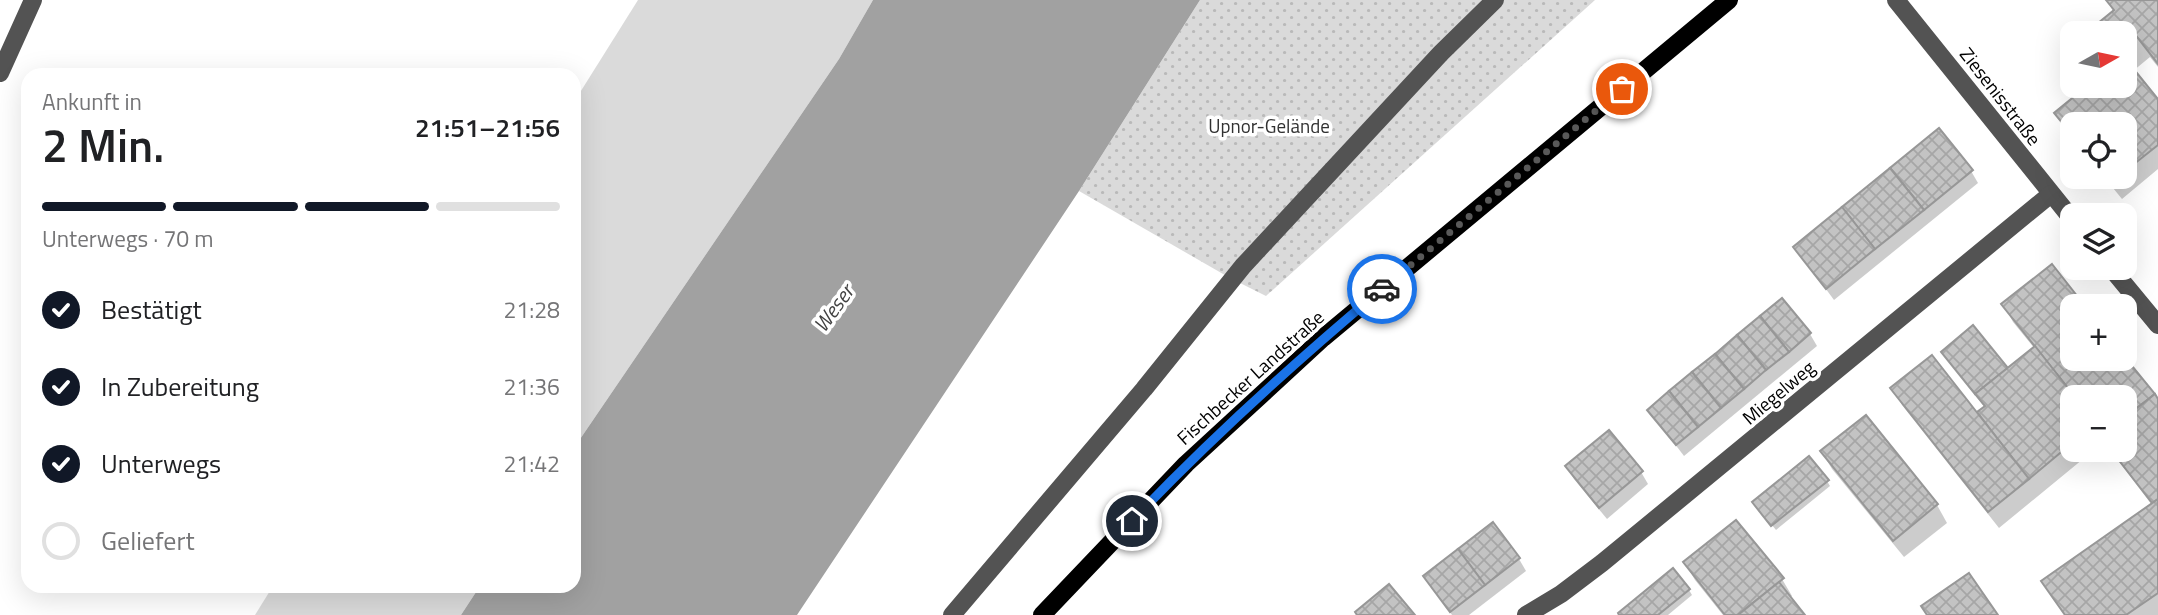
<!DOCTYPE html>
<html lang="de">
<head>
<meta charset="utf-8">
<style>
	body { margin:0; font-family:"Titillium Web",sans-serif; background:#f2f2f2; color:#202124; height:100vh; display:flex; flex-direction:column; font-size:26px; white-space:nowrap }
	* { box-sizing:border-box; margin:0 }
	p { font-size:23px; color:#757577 }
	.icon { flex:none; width:38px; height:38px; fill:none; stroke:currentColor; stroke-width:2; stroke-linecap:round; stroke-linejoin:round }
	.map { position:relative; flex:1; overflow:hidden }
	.sheet { position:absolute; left:21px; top:68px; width:560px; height:525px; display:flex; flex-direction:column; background:#fff; border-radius:21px; box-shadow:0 7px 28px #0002 }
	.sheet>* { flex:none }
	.needle { width:46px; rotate:81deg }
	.controls { position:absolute; left:2060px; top:21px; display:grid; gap:14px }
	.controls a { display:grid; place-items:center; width:77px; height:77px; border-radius:14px; background:#fff; box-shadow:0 7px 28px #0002; font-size:35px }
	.pin { position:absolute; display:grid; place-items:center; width:60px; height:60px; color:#fff; margin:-30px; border:4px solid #fff; border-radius:50%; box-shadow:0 2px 7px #0007 }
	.courier { position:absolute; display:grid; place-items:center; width:70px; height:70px; margin:-35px; border:5px solid #1a73e8; border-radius:50%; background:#fff; color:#222; box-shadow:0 2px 9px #0007 }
	.headline em { font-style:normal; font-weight:600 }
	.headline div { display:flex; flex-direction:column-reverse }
	.headline { display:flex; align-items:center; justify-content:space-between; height:119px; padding:0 21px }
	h1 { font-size:46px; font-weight:600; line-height:52px }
	.bar { display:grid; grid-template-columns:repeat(4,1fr); gap:10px 7px; align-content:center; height:84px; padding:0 21px }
	.bar i { height:9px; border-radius:5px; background:#e0e0e0 }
	.bar .active { background:#111827 }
	.bar p { grid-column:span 4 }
	ol { padding:0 21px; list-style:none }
	li { display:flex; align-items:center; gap:21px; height:77px }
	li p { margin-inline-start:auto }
	li .icon { padding:7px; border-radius:50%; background:#111827; color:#fff; stroke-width:4 }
	li:last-child { color:#757577 }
	li i { width:38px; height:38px; border:4px solid #e0e0e0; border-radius:50% }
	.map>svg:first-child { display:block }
	.grass { fill:#dadada }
	.park { fill:url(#park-dots) }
	.water { fill:#a1a1a1 }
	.shadow { fill:#0003 }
	.building { fill:url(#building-cross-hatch); stroke:#979797; stroke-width:2 }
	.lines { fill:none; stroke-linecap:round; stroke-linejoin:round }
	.minor { stroke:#535353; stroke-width:18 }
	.major { stroke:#000; stroke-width:18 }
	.done { stroke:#595959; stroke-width:7; stroke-dasharray:0 12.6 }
	.route { stroke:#1a73e8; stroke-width:9 }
	.labels { text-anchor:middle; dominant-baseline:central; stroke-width:7; stroke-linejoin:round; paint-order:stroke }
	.street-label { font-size:19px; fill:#000; stroke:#fff }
	.park-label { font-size:19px; fill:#313131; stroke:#fff }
	.water-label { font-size:21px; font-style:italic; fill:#424242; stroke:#fff }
</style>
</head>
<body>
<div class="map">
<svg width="2158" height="615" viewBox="0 0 2158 615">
	<defs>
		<pattern id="park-dots" width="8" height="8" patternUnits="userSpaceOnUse" patternTransform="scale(1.75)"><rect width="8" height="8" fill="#dadada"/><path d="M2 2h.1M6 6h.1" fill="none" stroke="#b9b9b9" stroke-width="1.8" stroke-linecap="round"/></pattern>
		<pattern id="building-cross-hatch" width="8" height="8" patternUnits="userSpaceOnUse" patternTransform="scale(1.75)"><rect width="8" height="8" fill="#c3c3c3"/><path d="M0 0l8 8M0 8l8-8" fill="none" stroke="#a6a6a6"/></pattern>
	</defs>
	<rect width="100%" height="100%" fill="#fff"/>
	<g class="grass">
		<polygon points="638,0 873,0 839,59 574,448 574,102"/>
		<polygon points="273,586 480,586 461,615 255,615"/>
	</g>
	<polygon class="park" points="1200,0 1595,0 1266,296 1230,278 1079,191"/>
	<polygon class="water" points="873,0 1200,0 1079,191 797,615 461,615 480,586 574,586 574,448 839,59"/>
	<g class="shadow">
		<polygon points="2107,0 2158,0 2158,67 2150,57 2133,71 2158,102 2158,169 2122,199 2104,177 2124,177 2124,124 2072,124 2072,138 2056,113 2090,86 2124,86 2124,33 2090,33 2114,13"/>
		<polygon points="1971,171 1978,183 1834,300 1795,247"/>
		<polygon points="2052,266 2083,306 2072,306 2072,359 2124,359 2158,402 2158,615 2065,615 2053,598 2152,505 2110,450 2124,450 2124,397 2072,397 2072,450 2094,450 1999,528 1902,405 1893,388 1977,415 1985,408 1943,352 2008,371 2035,349 2013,322 2004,305"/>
		<polygon points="1782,300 1810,334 1817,346 1684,456 1649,410"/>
		<polygon points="1865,417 1937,505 1947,523 1904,557 1832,469 1822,452"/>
		<polygon points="1567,467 1641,472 1648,484 1607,519 1574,479"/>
		<polygon points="1827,481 1830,486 1776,530 1758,508"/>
		<polygon points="1519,559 1526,571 1469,615 1452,615 1425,577"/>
		<polygon points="1685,563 1782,579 1792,596 1789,598 1803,615 1723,615 1695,580"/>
		<polygon points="1689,590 1692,595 1668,615 1621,615"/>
	</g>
	<g class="building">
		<polygon points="2106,0 2158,0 2158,64 2137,37 2124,47 2124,33 2087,32 2114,10"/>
		<polygon points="2124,57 2158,99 2158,145 2124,172 2124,124 2072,124 2072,135 2054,113 2087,86 2124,86"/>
		<polygon points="1939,128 1973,170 1924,210 1890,168"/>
		<polygon points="1890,168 1924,210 1875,249 1842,207"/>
		<polygon points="1842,207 1875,249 1826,289 1793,247"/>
		<polygon points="2052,264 2085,306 2072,306 2072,359 2124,359 2124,356 2155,394 2124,418 2124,397 2075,397 2001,304"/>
		<polygon points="1782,298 1811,333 1789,352 1760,316"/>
		<polygon points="1760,316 1789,352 1766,370 1737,335"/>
		<polygon points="1973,325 2008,368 1975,394 1941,352"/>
		<polygon points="1737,335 1766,370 1744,389 1715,354"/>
		<polygon points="2035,346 2075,397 2072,397 2072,443 2029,479 1977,412 1985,406 1975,394"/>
		<polygon points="1715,354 1744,389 1721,408 1692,372"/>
		<polygon points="1932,355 2029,479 1988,512 1890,388"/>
		<polygon points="1692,372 1721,408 1698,427 1669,391"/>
		<polygon points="1669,391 1698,427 1676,445 1647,410"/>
		<polygon points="2155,394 2158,399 2158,499 2152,503 2111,450 2124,450 2124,418"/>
		<polygon points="1866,415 1938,504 1893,541 1820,451"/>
		<polygon points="1609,430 1643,471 1599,508 1565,466"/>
		<polygon points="1809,456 1829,480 1771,526 1752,502"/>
		<polygon points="2158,499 2158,593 2126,615 2065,615 2041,581"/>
		<polygon points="1736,520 1784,578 1738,615 1725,615 1683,562"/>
		<polygon points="1493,522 1520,558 1485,585 1458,549"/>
		<polygon points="1458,549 1485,585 1450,612 1423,576"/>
		<polygon points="1673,568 1690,589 1658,615 1619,615 1618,613"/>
		<polygon points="1969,573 1998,615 1927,615 1921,606"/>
		<polygon points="1779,582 1805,615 1738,615"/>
		<polygon points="1389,584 1415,615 1357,615 1355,612"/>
	</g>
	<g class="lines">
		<g class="minor">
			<polyline points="1896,0 2072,219"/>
			<polyline points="0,73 33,0"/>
			<polyline points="2111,268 2158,325"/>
			<polyline points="952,615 1144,389 1243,266 1441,53 1495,0"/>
			<polyline points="1526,615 1561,594 1602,563 2051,194"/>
		</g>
		<polyline class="major" points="1042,615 1186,464 1323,338 1729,0"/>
	</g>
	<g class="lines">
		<polyline class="done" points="1382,289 1622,89"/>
		<path class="route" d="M1132 521C1210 439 1295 362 1382 289"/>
	</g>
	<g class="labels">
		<g class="street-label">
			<text transform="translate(2001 96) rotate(52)">Ziesenisstraße</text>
			<text transform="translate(1250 377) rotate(-42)">Fischbecker Landstraße</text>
			<text transform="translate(1778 392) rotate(-40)">Miegelweg</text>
		</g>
		<g class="park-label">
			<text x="1269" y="125">Upnor-Gelände</text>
		</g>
		<g class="water-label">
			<text transform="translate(833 308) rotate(-54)">Weser</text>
		</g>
	</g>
</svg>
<div class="controls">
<a><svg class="needle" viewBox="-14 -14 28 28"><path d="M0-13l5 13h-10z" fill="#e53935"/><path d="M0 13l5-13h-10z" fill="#757577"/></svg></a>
<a><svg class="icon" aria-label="locate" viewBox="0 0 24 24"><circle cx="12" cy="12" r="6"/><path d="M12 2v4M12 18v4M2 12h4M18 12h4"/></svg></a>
<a><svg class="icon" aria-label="layers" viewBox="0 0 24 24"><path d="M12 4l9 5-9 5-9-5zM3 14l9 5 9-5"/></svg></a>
<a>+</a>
<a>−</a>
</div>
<div class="pin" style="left:1622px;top:89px;background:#ea580c"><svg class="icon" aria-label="bag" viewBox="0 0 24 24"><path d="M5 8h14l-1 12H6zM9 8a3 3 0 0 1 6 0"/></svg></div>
<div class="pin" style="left:1132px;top:521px;background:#1f2937"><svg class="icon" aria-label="home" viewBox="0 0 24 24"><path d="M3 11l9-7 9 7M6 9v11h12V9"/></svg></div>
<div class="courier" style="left:1382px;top:289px"><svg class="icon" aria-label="car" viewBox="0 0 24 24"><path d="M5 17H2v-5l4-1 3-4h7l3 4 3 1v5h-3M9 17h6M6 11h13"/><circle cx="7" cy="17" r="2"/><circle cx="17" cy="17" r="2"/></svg></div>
<section class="sheet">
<div class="headline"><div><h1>2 Min.</h1><p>Ankunft in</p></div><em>21:51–21:56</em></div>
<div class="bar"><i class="active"></i><i class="active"></i><i class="active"></i><i></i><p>Unterwegs · 70 m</p></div>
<ol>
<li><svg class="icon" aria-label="check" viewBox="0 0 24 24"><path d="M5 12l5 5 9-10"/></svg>Bestätigt<p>21:28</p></li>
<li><svg class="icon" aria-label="check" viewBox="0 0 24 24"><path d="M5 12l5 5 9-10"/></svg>In Zubereitung<p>21:36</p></li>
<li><svg class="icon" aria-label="check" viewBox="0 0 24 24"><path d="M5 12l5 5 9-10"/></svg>Unterwegs<p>21:42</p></li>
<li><i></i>Geliefert</li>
</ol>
</section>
</div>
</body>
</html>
